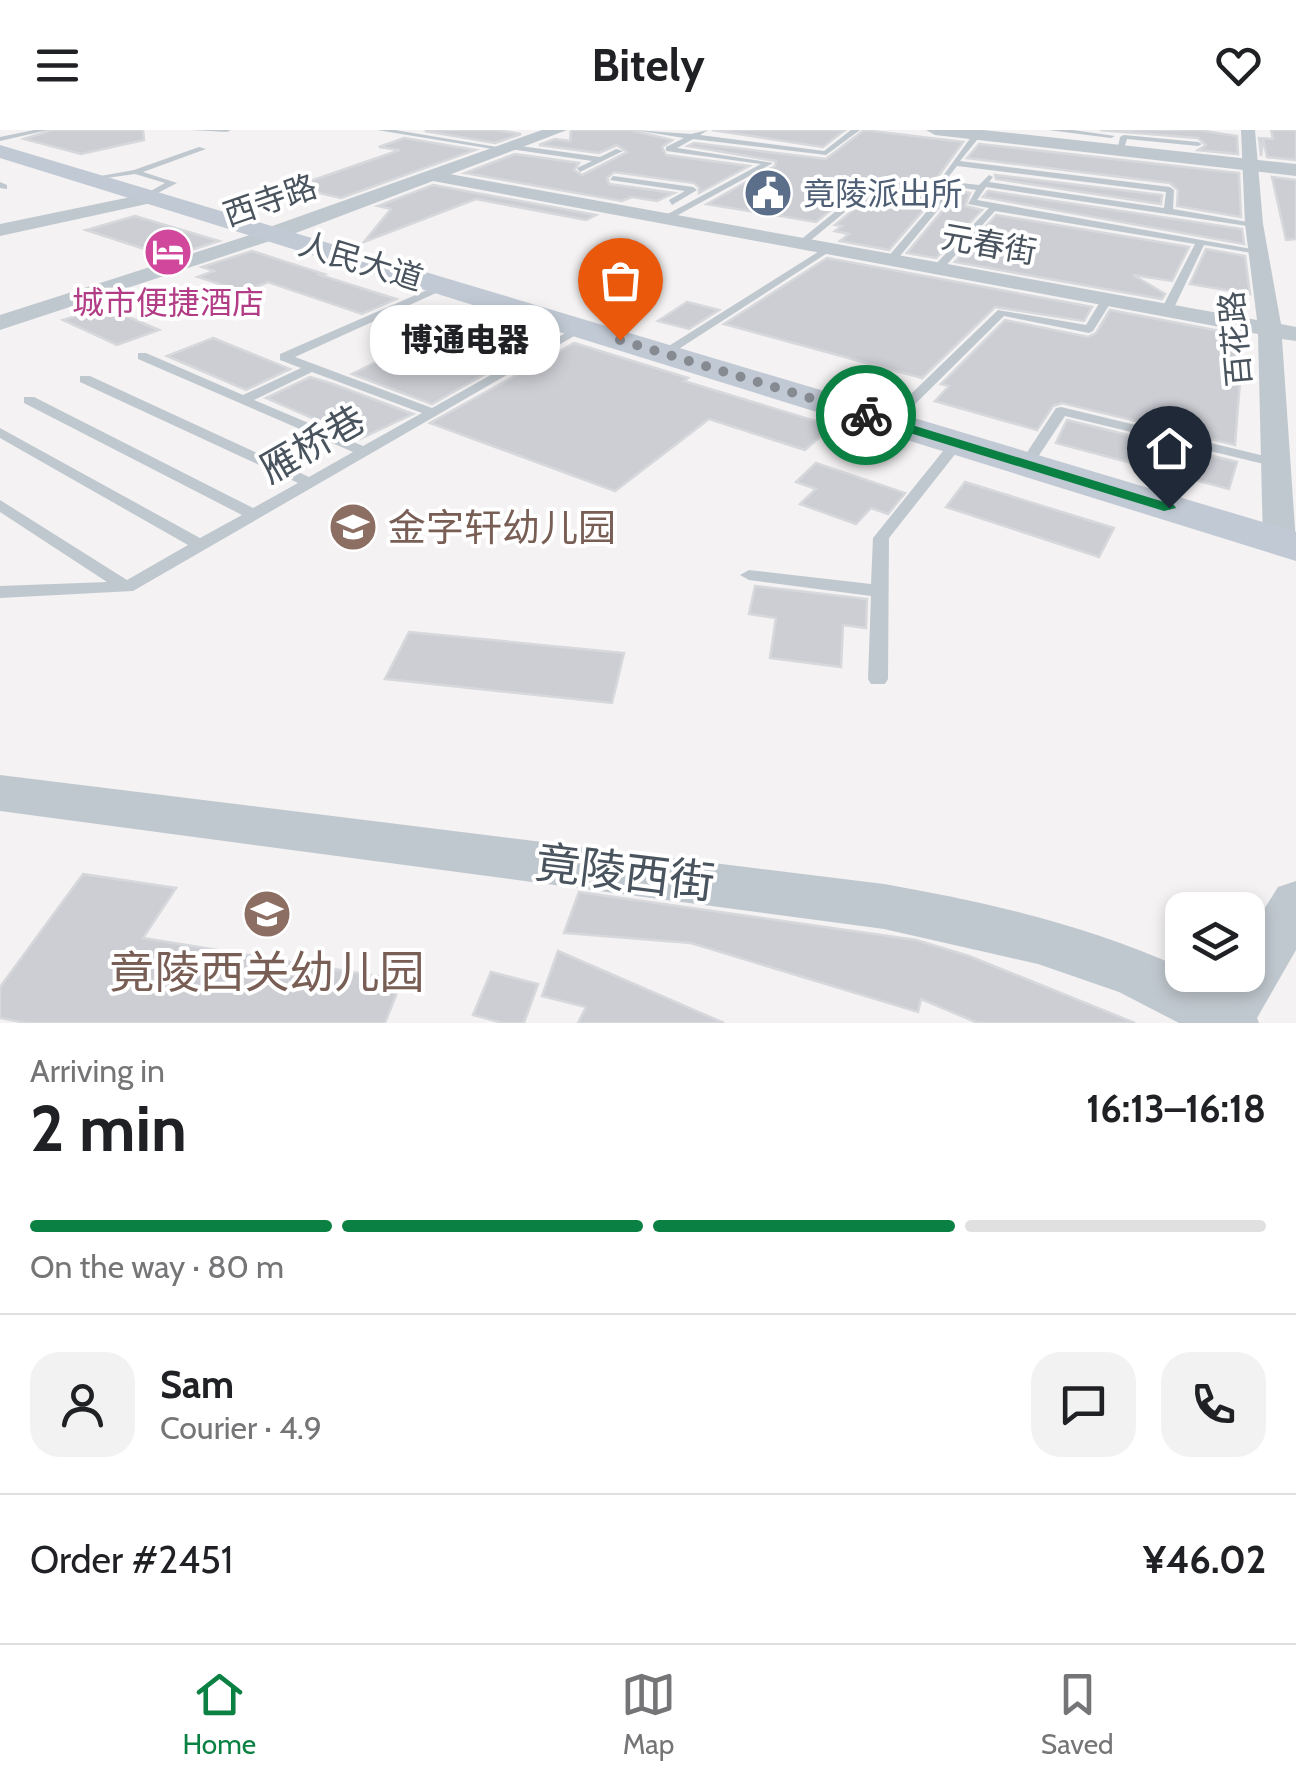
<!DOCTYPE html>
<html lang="en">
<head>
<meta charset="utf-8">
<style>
	body { margin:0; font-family:Cabin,"Noto Sans SC",sans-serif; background:#f2f2f2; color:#202124; height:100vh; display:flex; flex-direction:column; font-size:38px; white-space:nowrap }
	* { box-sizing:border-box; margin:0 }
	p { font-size:32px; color:#757577 }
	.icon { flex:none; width:55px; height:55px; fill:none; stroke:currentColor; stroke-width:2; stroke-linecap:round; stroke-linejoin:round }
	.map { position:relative; height:893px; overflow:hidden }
	.sheet { display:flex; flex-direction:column; background:#fff; flex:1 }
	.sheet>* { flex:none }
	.tools { position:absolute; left:1165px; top:762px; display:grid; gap:20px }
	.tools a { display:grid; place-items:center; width:100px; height:100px; border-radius:20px; background:#fff; box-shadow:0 5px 15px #0003; font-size:50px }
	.pin { position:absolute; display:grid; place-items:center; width:85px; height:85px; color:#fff; margin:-102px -42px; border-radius:50% 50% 50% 0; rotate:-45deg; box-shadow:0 0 10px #0007 }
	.pin .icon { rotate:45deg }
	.courier { position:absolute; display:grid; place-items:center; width:100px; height:100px; margin:-50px; border:8px solid #0b8043; border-radius:50%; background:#fff; color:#222; box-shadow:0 2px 12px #0007 }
	.bubble { position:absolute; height:70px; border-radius:30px; background:#fff; box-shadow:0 5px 15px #0003; font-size:32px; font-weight:800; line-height:70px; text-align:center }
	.head em { font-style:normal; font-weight:800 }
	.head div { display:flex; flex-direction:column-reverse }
	.head { display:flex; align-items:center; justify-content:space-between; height:170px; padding:0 30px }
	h1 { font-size:65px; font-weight:800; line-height:75px }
	.bar { display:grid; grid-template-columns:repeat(4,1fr); gap:15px 10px; align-content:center; height:120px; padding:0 30px }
	.bar i { height:12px; border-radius:8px; background:#e0e0e0 }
	.bar .current { background:#0b8043 }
	.bar p { grid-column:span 4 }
	.line { display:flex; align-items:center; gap:25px; padding:0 30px; border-top:2px solid #e0e0e0 }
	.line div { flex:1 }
	.round { display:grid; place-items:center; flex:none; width:105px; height:105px; border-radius:30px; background:#f2f2f2 }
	header { display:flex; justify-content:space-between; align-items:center; height:130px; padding:0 30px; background:#fff; font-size:45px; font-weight:800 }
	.tabs { display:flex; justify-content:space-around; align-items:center; height:140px; border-top:2px solid #e0e0e0; background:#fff; font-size:28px; color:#757577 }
	.tabs a { display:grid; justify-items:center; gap:5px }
	.tabs .current { color:#0b8043 }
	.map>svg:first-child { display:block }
	.building { fill:#ccced4; stroke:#d6d8dc; stroke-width:2.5 }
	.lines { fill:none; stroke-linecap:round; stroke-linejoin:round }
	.service { fill:#c0c8cf; fill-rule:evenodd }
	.minor { fill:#c0c8cf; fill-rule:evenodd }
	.tertiary { fill:#c0c8cf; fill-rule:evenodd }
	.secondary { fill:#c1c9d4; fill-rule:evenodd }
	.route { fill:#0b8043 }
	.done { stroke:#868b92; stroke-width:10; stroke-dasharray:0 18 }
	.labels { text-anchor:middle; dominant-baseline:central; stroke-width:8; stroke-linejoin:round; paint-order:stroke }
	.far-service-label { font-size:32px; fill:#4e5e75; stroke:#fff; text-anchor:start }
	.far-street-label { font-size:32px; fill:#4a545e; stroke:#fff }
	.far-hotel-label { font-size:32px; fill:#b23c85; stroke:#fff }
	.street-label { font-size:38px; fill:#4a545e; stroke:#fff }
	.education-label { font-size:38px; fill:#785e54; stroke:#fff; text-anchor:start }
	.near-street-label { font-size:45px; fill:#4a545e; stroke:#fff }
	.near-education-label { font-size:45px; fill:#785e54; stroke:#fff }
</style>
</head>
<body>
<header><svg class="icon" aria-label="menu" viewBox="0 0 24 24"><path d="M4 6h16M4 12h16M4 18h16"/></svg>Bitely<svg class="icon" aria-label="heart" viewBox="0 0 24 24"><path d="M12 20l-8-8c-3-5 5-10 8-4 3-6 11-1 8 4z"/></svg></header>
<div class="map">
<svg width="1296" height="893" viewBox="0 0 1296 893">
	<rect width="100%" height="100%" fill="#f4f2f2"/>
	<g class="building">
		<polygon points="52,0 143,0 144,10 81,24 24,9"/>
		<polygon points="428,0 497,0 521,4 495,13 425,1"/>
		<polygon points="571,0 630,0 672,10 662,17 666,25 749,36 699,63 699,57 694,53 614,42 607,48 609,54 674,63 657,71 632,67 622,71 465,43 515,24 579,33 574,40 582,45 627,22 617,15 599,23 539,15 555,9 570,11"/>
		<polygon points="712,0 845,0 823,17"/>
		<polygon points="864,0 963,12 937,48 938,53 946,54 889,120 840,111 849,104 835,101 842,96 835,95 881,57 880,50 870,49 816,92 707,74 775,36 776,31 688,16 694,13 826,29"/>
		<polygon points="1100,0 1198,0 1237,6 1238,24 1198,20 1206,15 1198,8"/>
		<polygon points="1271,0 1296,0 1296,30 1267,27 1263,9 1261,26 1259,8 1273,9"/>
		<polygon points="404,8 475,20 341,68 293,57 400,20 379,17"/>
		<polygon points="979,14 1239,43 1241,87 1177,76 1178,60 1170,53 967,28"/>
		<polygon points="995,45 1162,65 1161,74 996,49"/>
		<polygon points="1272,47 1296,50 1296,109 1286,110"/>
		<polygon points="433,55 596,85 586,90 476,69 364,112 391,79 378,76"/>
		<polygon points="959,61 970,63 965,76 982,80 936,128 907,123"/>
		<polygon points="988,61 1242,99 1244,114 983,67"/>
		<polygon points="996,85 1189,117 1172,151 1133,145 1165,164 1162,169 955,132"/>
		<polygon points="135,86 219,111 169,127 86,100"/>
		<polygon points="1206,119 1245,126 1250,164 1190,154"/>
		<polygon points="252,121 324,144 320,145 396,169 362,184 268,152 244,162 198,147 214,141 202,137"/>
		<polygon points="827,128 1092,177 1084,191 995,177 922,248 724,194"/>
		<polygon points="687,172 719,180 689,199 658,191"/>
		<polygon points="417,176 538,214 432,274 352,244 428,206 383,191"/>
		<polygon points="105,177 159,200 117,215 63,190"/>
		<polygon points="1110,180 1230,203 1243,212 1235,315 1062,273 1053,276 1037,300 935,271 949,256 941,254 1005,190 1088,207 1096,203"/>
		<polygon points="213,208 290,239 246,260 167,226"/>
		<polygon points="574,213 688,248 684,251 832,296 805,320 709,289 615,361 430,293"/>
		<polygon points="310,247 333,254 413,284 360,309 266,268"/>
		<polygon points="1067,290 1237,332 1229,359 1056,313"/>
		<polygon points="816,333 905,363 888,384 871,378 856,394 800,374 816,359 796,352"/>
		<polygon points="965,352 1114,398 1099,427 946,377"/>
		<polygon points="755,456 867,469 866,498 843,495 841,537 770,528 776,488 749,484"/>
		<polygon points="409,502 624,523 612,573 385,549"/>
		<polygon points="83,744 176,758 143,808 402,850 385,893 27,893 0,888 0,857"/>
		<polygon points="579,762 916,810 969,826 1135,893 978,893 921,869 918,882 691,813 564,803"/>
		<polygon points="558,821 724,893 578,893 586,877 542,866"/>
		<polygon points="491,842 538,854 524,893 503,893 473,885"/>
	</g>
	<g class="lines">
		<g class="service">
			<polygon points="34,0 48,0 0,11 0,7"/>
			<polygon points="191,0 231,0 227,2"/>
			<polygon points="377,0 395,0 509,19 505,21"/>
			<polygon points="634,0 691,4 708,0 700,5 824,21 851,0 860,0 826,25 693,9 677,18 773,33 667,91 664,90 664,86 761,34 666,21 666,17 684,8"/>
			<polygon points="1048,0 1073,0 1115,6 1111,8"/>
			<polygon points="974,3 981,5 960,31 1170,57 1174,60 1173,79 1259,94 1254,97 986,57 977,70 1263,121 1258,124 1204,115 1173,180 1167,183 1161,180 1195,114 995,81 942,140 934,140 934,136 989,78 968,74 976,60 957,57 895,132 887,132 887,128 952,52 979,55 989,45 993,47 989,52 1164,78 1166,62 957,36 946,50 940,50"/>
			<polygon points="1124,5 1198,12 1202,14 1198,16 1127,9 1123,22 1117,22 1120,7"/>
			<polygon points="513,15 600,27 616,19 623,21 580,42 577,38 592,31 510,19"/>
			<polygon points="199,17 206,19 143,42 177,53 154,65 147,63 165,53 135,44 99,49 95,47 134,40"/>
			<polygon points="613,46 693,57 697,60 672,75 669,70 685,61 610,50"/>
			<polygon points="0,52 7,55 7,59 0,58"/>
			<polygon points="872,52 879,54 805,115 799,115 799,111"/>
			<polygon points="829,115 834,118 832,120 674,222 664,219"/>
			<path d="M443 153 447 154V158L295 227 432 278 578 196 588 198 133 461 0 468V456L107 452 0 382V370L127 450 188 415 0 308V298L200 408 242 385 24 273V267H34L253 378 298 353 80 252V246H90L309 347 353 322 138 229V223H146L243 265 301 238 280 230V224ZM312 242 422 283 363 316 254 270Z"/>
			<polygon points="1103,167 1113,169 1093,201 1089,203 1004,186 900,289 890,289 888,286 998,180 1086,195"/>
			<polygon points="1061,277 1281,330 1283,333 1276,337 1065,286 1036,330 1026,330 1024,327 1056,278"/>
			<polygon points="957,309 964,313 889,408 888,549 885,554 871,554 868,549 871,466 749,450 740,445 749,440 871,454 873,408 952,310"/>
		</g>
		<g class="minor">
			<polygon points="1241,0 1255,0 1263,94 1281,194 1296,197 1296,211 1282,209 1296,413 1292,419 1268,419 1263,412 1258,204 433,51 425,46 433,41 1257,190 1245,94"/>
			<polygon points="150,63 156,64 156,72 0,106 0,94"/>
			<polygon points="272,98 279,100 279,108 0,200 0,185"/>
			<path d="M0 645 884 754C987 772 1087 795 1182 838V845H1198L1216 855 1222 845H1248V805L1278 757 1296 751V820L1257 888 1259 893H1179L1119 862 1038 834 884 799 0 681Z"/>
		</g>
		<g class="tertiary">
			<polygon points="542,0 567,0 280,109 272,111 260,104 264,99"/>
			<polygon points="926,0 983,0 1296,34 1296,46 935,5"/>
		</g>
		<polygon class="secondary" points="0,15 1296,402 1296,431 0,28"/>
	</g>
	<polygon class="route" points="866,281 1174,375 1176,378 1164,381 861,288 859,285"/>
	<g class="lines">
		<polyline class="done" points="620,210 866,285"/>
	</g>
	<defs>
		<g id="civic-disc" transform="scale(2.5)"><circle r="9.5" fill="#5c6f8a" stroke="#fff"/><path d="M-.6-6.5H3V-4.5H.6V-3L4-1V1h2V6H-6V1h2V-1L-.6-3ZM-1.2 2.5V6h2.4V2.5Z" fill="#fff"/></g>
		<g id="hotel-disc" transform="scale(2.5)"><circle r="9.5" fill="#d1479c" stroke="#fff"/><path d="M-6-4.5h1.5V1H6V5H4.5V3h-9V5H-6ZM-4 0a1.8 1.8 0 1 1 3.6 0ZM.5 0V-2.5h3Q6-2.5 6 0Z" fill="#fff"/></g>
		<g id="school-disc" transform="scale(2.5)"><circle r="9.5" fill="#8d6e63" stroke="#fff"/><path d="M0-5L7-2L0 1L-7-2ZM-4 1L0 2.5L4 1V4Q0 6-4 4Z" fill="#fff"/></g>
	</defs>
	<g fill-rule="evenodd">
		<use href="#civic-disc" x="768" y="63"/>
		<use href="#hotel-disc" x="168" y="122"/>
		<use href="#school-disc" x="353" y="397"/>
		<use href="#school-disc" x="267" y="784"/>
	</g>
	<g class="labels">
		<g class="far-service-label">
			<text x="803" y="63">竟陵派出所</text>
		</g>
		<g class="far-street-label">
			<text transform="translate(270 70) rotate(-19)">西寺路</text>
			<text transform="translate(989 114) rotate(10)">元春街</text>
			<text transform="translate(361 131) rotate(17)">人民大道</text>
			<text transform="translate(1235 209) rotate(-95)">百花路</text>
		</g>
		<g class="far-hotel-label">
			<text x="168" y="172">城市便捷酒店</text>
		</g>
		<g class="street-label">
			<text transform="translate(312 314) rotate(-30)">雁桥巷</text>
		</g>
		<g class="education-label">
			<text x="388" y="397">金字轩幼儿园</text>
		</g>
		<g class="near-street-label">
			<text transform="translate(625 742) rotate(7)">竟陵西街</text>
		</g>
		<g class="near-education-label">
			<text x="267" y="842">竟陵西关幼儿园</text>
		</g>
	</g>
</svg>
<div class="tools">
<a><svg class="icon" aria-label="layers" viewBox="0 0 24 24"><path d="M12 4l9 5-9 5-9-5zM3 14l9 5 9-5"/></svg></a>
</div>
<div class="pin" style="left:620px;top:210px;background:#ea580c"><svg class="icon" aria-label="bag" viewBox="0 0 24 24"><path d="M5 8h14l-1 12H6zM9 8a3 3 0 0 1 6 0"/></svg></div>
<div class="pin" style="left:1169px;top:378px;background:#1f2937"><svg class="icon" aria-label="home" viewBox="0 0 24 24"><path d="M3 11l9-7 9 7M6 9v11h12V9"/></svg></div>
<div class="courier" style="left:866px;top:285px"><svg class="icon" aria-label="bike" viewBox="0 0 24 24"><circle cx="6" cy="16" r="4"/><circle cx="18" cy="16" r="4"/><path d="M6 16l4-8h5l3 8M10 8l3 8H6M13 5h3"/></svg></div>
<div class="bubble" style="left:370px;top:175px;width:190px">博通电器</div>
</div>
<section class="sheet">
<div class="head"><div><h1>2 min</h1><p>Arriving in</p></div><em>16:13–16:18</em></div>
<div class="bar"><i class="current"></i><i class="current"></i><i class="current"></i><i></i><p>On the way · 80 m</p></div>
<div class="line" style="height:180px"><a class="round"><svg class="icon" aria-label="person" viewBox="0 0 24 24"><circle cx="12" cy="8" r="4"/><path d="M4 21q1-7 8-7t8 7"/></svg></a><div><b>Sam</b><p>Courier · 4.9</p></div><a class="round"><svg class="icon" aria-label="chat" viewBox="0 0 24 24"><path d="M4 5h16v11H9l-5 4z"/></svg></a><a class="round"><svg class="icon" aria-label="phone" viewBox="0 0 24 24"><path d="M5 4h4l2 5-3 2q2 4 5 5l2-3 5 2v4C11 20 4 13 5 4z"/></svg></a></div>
<div class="line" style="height:130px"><div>Order #2451</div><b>¥46.02</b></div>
</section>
<nav class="tabs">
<a class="current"><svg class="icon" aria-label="home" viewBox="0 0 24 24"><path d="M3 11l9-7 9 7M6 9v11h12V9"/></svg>Home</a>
<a><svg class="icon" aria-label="map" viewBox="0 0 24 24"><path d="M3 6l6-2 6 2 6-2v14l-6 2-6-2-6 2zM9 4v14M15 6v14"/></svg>Map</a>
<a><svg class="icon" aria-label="saved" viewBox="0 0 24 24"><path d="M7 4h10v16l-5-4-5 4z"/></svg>Saved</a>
</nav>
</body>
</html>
